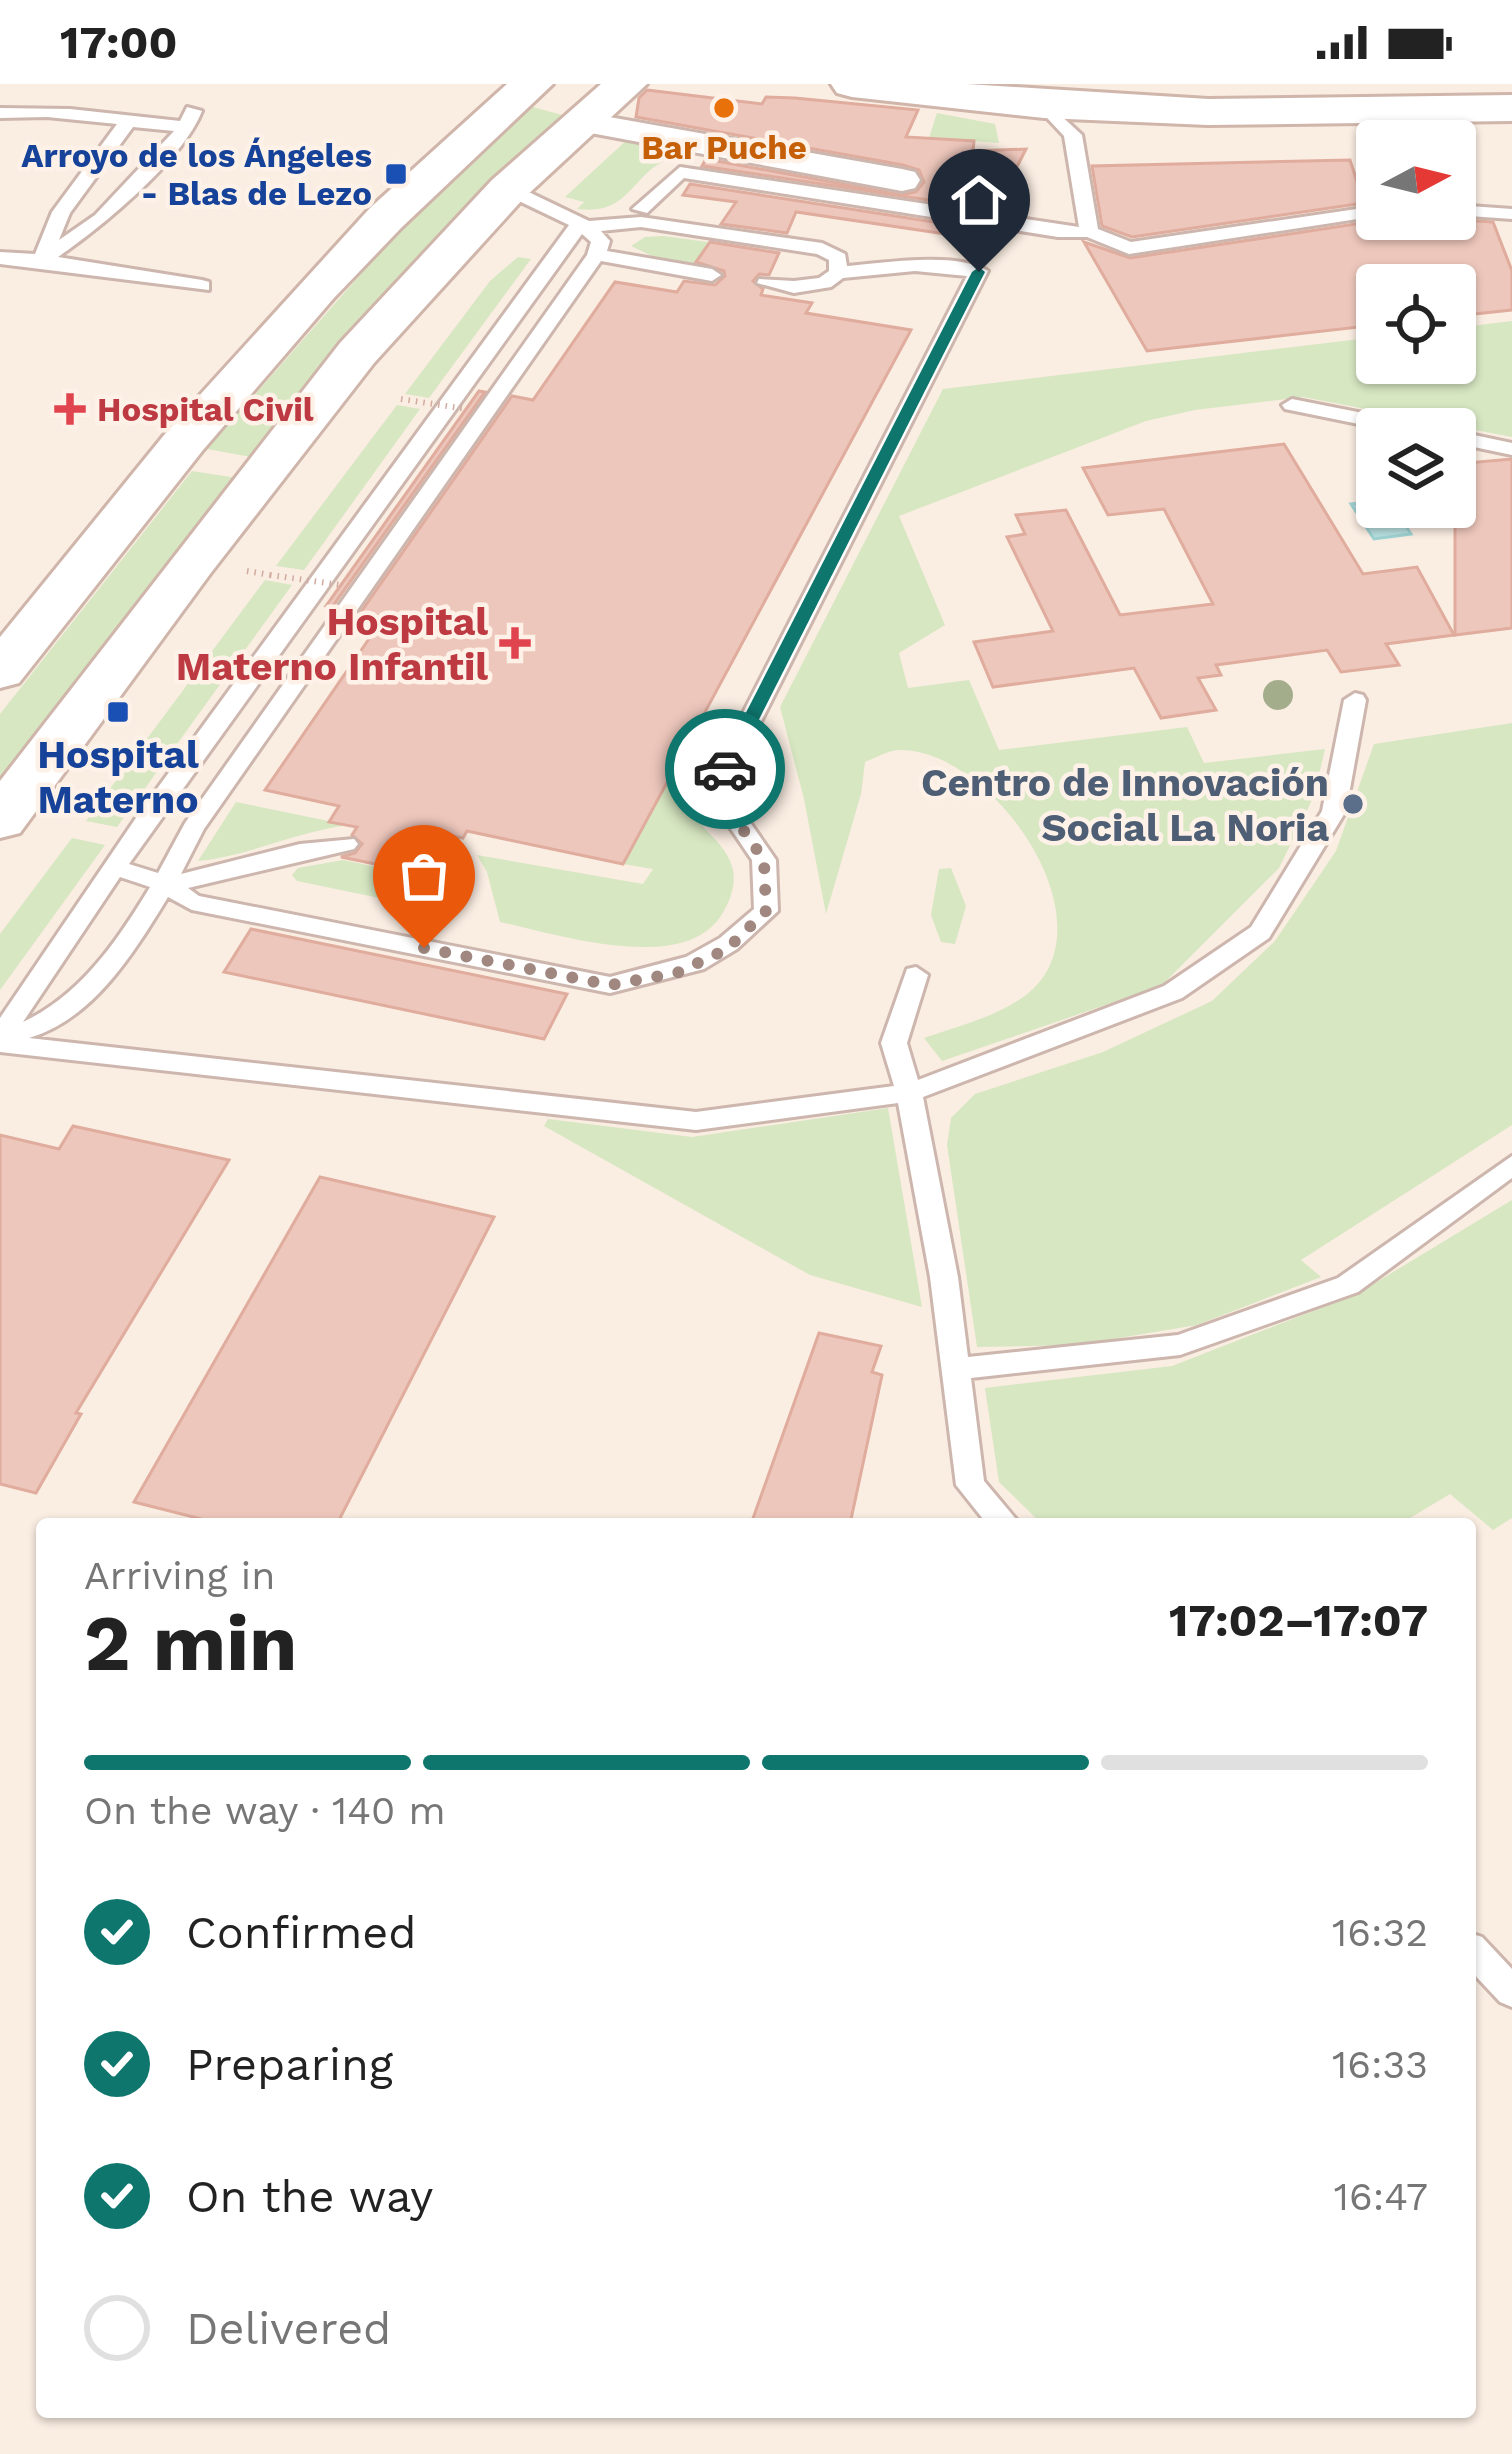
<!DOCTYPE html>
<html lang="en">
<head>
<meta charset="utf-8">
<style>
	body { margin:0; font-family:"Work Sans",sans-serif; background:#f2f2f2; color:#222; height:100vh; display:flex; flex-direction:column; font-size:45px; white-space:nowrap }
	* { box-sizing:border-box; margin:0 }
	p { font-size:39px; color:#767676 }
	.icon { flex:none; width:66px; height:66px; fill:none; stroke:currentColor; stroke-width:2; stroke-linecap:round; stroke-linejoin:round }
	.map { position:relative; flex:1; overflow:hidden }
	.sheet { position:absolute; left:36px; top:1434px; width:1440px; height:900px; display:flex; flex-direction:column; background:#fff; border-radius:12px; box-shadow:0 3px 9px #0004 }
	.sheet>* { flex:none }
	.needle { width:78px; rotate:83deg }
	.buttons { position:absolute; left:1356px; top:36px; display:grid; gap:24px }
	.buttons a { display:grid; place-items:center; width:120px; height:120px; border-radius:12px; background:#fff; box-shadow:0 3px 9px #0004; font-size:60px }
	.pin { position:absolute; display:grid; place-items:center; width:102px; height:102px; color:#fff; margin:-123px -51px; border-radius:50% 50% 50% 0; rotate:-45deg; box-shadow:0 0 12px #0007 }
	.pin .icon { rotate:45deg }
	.courier { position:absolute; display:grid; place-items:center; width:120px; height:120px; margin:-60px; border:9px solid #0f766e; border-radius:50%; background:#fff; color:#222; box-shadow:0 3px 15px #0007 }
	.summary em { font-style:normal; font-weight:700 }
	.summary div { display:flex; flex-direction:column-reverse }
	.summary { display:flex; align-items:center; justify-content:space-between; height:204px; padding:0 48px }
	h1 { font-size:78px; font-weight:700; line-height:90px }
	.bar { display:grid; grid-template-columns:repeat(4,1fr); gap:18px 12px; align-content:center; height:144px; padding:0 48px }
	.bar i { height:15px; border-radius:9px; background:#e0e0e0 }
	.bar .on { background:#0f766e }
	.bar p { grid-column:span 4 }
	ol { padding:0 48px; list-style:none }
	li { display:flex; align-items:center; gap:36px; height:132px }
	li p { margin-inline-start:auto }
	li .icon { padding:12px; border-radius:50%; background:#0f766e; color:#fff; stroke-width:4 }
	li:last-child { color:#767676 }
	li i { width:66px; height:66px; border:6px solid #e0e0e0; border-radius:50% }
	.status { display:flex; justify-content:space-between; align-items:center; height:84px; padding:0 60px; background:#fff; direction:ltr }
	.status svg { height:33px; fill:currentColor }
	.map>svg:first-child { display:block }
	.green { fill:#d7e7c2 }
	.water { fill:#b9e2e1; stroke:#9fd3d3; stroke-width:3 }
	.building { fill:#eec7bc; stroke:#dfac9d; stroke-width:3 }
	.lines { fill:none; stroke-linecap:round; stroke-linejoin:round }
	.lane-casing { stroke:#cdb6ad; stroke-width:6 }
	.street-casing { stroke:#cdb6ad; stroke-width:6 }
	.secondary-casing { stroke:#cfb5aa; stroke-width:6 }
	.path { stroke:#d2aba0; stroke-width:6; stroke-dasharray:1.5 6; stroke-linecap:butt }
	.lane { fill:#fff; fill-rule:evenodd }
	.street { fill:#fff; fill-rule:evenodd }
	.secondary { fill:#fff; fill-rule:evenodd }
	.path-bridge { stroke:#d2aba0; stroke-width:6; stroke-dasharray:1.5 6; stroke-linecap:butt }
	.tree { fill:#a3ac8b }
	.route { fill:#0f766e }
	.done { stroke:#a08880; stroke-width:12; stroke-dasharray:0 21.6 }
	.food-dot { fill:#e8710a; stroke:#fef2e8; stroke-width:4.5 }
	.transit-dot { fill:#1a4fb4; stroke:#fef2e8; stroke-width:4.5 }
	.health-dot { fill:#e0444e; stroke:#fef2e8; stroke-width:4.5 }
	.service-dot { fill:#5c6f8a; stroke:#fef2e8; stroke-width:4.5 }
	.labels { text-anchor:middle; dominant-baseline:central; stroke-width:9; stroke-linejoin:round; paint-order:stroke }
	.far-food-label { font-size:33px; font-weight:bold; fill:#c56008; stroke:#fef2e8 }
	.far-transit-label { font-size:33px; font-weight:bold; fill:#164399; stroke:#fef2e8; text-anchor:end }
	.far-health-label { font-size:33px; font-weight:bold; fill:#be3a42; stroke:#fef2e8; text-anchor:start }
	.health-label { font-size:39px; font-weight:bold; fill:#be3a42; stroke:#fef2e8; text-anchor:end }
	.transit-label { font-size:39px; font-weight:bold; fill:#164399; stroke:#fef2e8 }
	.service-label { font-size:39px; font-weight:bold; fill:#4e5e75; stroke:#fef2e8; text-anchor:end }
</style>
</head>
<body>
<div class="status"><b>17:00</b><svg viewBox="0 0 49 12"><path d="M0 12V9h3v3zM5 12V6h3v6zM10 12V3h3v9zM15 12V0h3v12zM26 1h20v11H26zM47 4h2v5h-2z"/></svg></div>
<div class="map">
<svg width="1512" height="2370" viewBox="0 0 1512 2370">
	<rect width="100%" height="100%" fill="#faede2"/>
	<g class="green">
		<polygon points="529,22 566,32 461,127 251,373 207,365 426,116"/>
		<polygon points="937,29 995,40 999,59 929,54"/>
		<path d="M629 54 696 66C687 74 680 70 669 75 630 90 631 132 577 125L584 118 565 113Z"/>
		<polygon points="664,152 729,161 733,163 716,183 652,172 631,162 645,153"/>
		<polygon points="518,173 531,175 429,314 405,310 490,197"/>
		<path d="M1512 237V353L1303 313 1195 326 1146 337 899 432 945 541 899 569 908 604 969 596 999 666 1187 643 1204 679 1325 665 1314 712 1279 784 1161 902 942 977 924 954C958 942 997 933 1026 911 1116 841 993 665 900 666 889 666 875 674 865 678L861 710 826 830 804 715 780 623 943 305 1377 253V279H1455V244Z"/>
		<polygon points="397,321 420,325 304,486 276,482"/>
		<polygon points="192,387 237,394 0,701 0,630"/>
		<polygon points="265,496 292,501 117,743 86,737"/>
		<polygon points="1512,639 1512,1041 1301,1176 1321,1193 1197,1241 1077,1261 977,1263 947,1061 951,1034 975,1010 1103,968 1212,917 1275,857 1336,767 1374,660"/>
		<path d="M675 683 698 687 684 719C697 743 727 758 733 786 736 800 730 818 722 830 685 892 556 850 500 838L487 788 477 771 643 800 653 785 623 780Z"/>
		<path d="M236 718 348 741C295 748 249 772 198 777Z"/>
		<polygon points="72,754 105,761 0,906 0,850"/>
		<polygon points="343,776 425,793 439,809 438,821 428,824 297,797 292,791 298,784"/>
		<polygon points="951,784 966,822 955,860 941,858 931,831 939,785"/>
		<polygon points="888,1024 922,1223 810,1191 544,1042 548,1035 692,1053"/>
		<polygon points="1512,1116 1512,1434 1493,1446 1450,1410 1400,1440 1042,1440 999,1398 985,1304 1172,1282 1357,1210"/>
	</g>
	<polygon class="water" points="1377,417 1377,423 1393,423 1411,450 1374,455 1351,420"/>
	<g class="building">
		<polygon points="647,6 762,20 766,13 795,14 918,26 906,53 974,57 973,67 1026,65 995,126 702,82 706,75 901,111 916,108 924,98 919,86 903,81 636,33 639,14"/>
		<polygon points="1350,76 1364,119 1132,153 1102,142 1092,82"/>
		<polygon points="690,100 985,146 980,155 796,128 787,149 721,140 736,118 683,111"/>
		<polygon points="1459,136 1493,138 1512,187 1512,226 1455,232 1455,201 1377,201 1377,241 1147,267 1084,158 1130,174 1369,138 1372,145"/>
		<polygon points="710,158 779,169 769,191 759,190 753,197 763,205 761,211 812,219 806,229 911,246 623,780 467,747 463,754 452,752 429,791 341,773 355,769 362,760 352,751 357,743 329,738 339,722 265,706 384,533 361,528 512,312 533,316 615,198 677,208 684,197 715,201 725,192 724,187 696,178"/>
		<polygon points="479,307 485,308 332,523 326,522"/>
		<polygon points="1284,360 1363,490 1417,483 1454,551 1386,560 1399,581 1341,588 1327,566 1216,581 1221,591 1198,594 1216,626 1161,634 1134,584 993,603 974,558 1053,547 1007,453 1025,450 1016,431 1066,426 1120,531 1213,520 1164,425 1108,431 1083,384"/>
		<polygon points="1512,375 1512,544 1455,551 1455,380"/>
		<polygon points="251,845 567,910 544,955 224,888"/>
		<polygon points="73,1042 229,1076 76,1329 81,1330 36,1409 0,1400 0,1051 59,1065"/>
		<polygon points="320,1093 494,1133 337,1440 221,1440 134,1418"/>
		<polygon points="819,1249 881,1262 872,1288 882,1291 850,1440 751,1440"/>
	</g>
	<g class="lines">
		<g class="lane-casing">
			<g id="lane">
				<polygon points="1044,16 1082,51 1098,145 1131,158 1377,122 1377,132 1129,170 1087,153 1058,153 684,94 647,129 632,125 680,83 1079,143 1064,52 1035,21"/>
				<path d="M187 23 202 27C183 76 102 143 58 173L202 196 209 198V206L0 180V168L35 170 52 128 117 40 47 33 0 34V24L70 25 180 37ZM133 43 174 47 95 131 59 156 70 129Z"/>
				<path d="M502 101H514L589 137 641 133 822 159 845 170 847 182C884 179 957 167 988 187L727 705 776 776 778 827 737 865 704 885 610 909 192 826 168 813C135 867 94 935 29 954L696 1028 894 1002 881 959 907 885 916 883 928 891 907 959 918 996 1164 902 1251 843 1322 727 1344 616 1355 609 1363 611 1366 616 1346 727 1269 854 1182 914 923 1013 958 1193 968 1273 1178 1251 1338 1194 1512 1072V1094L1358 1208 1180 1271 971 1294 984 1397 1020 1440H987L956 1401 930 1193 898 1019 696 1046 0 968V934L140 728 569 141 502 109ZM641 143 817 170 829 176V187L819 194 794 197 759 195 757 199 794 209 831 203 843 194 915 187 967 192 704 705 752 776 754 825 720 854 686 873 610 893 199 812 188 804 354 765 358 760 354 755 300 760 181 790 204 745 601 177 712 197 721 191 712 185 607 167 610 157 601 147ZM582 150 591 158 587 171 185 739 158 789 129 780ZM120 793 150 803C118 856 81 911 23 938Z"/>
				<polygon points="1455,121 1512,125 1512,135 1455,131"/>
				<polygon points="1292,315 1413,339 1423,345 1383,345 1285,325 1282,321"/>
				<polygon points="1455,347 1512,359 1512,371 1455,359"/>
				<polygon points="1470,1849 1482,1853 1512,1885 1512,1923 1500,1918 1470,1886"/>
			</g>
		</g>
		<g class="street-casing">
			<polygon id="street" points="581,28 902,85 915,88 920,96 915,104 902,107 569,45 564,38 569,31"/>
		</g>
		<g class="secondary-casing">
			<g id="secondary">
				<polygon points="507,0 553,0 402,143 333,215 203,366 19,599 0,604 0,553 169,345 370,124"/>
				<polygon points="601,0 647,0 524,114 374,279 210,490 20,749 0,754 0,697 340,259 492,96"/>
				<polygon points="831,0 967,0 1208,15 1512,11 1512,37 1208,41 1044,34 852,13 837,9"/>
			</g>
		</g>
		<polyline class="path" points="247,487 270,491"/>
		<use href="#lane" class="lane"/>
		<use href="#street" class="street"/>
		<use href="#secondary" class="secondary"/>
		<g class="path-bridge">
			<polyline points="401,315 466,325"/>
			<polyline points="270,491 341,501"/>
		</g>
	</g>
	<circle class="tree" cx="1278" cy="611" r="15"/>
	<polygon class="route" points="979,183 985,188 734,685 720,688 717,685 972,188"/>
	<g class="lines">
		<polyline class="done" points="424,864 610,901 677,889 727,865 766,827 764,776 715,705 725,685"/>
	</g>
	<circle class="food-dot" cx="724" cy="24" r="12"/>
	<g class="transit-dot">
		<rect x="384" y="78" width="24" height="24" rx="6"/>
		<rect x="106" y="616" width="24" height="24" rx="6"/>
	</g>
	<g class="health-dot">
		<path d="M64 307h12v12h12v12h-12v12h-12v-12h-12v-12h12z"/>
		<path d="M509 541h12v12h12v12h-12v12h-12v-12h-12v-12h12z"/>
	</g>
	<circle class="service-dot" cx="1353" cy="720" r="12"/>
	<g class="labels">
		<g class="far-food-label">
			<text x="724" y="63">Bar Puche</text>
		</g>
		<g class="far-transit-label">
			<text x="372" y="71">Arroyo de los Ángeles<tspan x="372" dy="38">- Blas de Lezo</tspan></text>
		</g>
		<g class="far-health-label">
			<text x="97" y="325">Hospital Civil</text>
		</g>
		<g class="health-label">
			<text x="488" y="537">Hospital<tspan x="488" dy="45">Materno Infantil</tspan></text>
		</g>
		<g class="transit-label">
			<text x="118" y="670">Hospital<tspan x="118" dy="45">Materno</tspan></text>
		</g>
		<g class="service-label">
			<text x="1329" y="698">Centro de Innovación<tspan x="1329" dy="45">Social La Noria</tspan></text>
		</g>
	</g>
</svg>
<div class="buttons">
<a><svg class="needle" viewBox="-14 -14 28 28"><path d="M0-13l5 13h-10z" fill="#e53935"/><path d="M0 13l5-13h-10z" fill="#767676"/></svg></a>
<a><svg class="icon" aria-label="locate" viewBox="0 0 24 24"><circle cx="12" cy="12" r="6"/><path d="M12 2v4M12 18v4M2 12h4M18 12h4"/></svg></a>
<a><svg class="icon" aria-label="layers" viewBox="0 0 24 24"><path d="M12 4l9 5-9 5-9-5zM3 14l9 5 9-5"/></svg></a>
</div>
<div class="pin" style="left:424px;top:864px;background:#ea580c"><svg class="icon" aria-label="bag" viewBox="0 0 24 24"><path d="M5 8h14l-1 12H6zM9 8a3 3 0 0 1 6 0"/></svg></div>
<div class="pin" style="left:979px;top:188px;background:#1f2937"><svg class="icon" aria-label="home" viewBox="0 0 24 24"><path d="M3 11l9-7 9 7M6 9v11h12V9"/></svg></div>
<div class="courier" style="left:725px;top:685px"><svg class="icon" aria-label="car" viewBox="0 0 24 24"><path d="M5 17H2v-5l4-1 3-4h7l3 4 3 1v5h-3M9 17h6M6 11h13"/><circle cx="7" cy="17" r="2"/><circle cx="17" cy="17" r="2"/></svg></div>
<section class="sheet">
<div class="summary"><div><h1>2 min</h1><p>Arriving in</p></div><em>17:02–17:07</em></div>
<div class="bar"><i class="on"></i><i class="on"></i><i class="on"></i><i></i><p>On the way · 140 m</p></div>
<ol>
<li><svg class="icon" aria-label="check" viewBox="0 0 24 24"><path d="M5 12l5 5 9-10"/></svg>Confirmed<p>16:32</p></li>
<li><svg class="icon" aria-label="check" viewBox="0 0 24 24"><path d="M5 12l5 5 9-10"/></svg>Preparing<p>16:33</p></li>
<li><svg class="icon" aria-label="check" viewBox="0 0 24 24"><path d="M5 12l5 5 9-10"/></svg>On the way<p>16:47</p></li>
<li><i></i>Delivered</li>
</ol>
</section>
</div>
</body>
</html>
